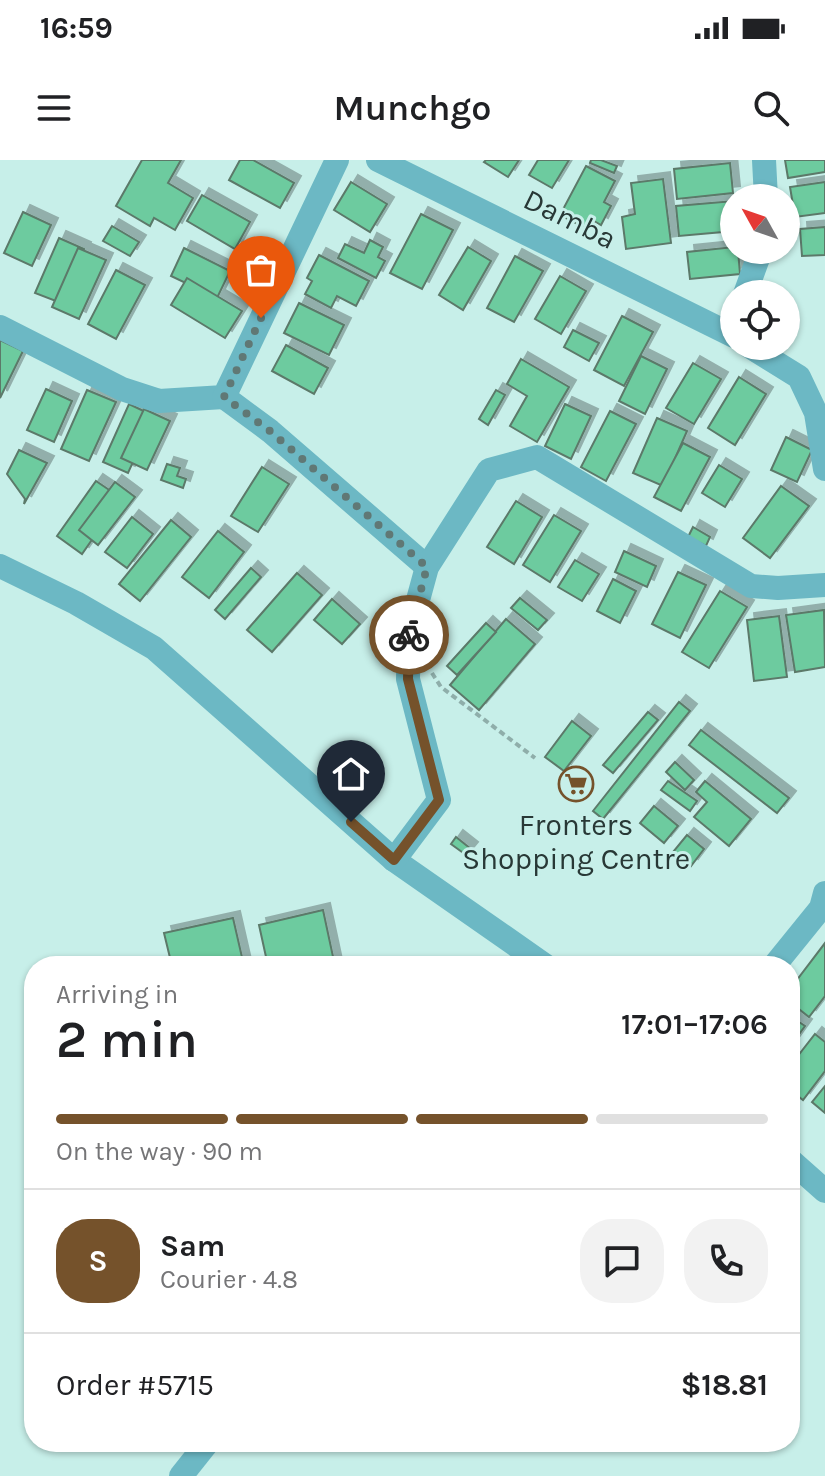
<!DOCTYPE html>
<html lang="en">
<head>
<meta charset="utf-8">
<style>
	body { margin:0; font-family:Karla,sans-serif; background:#f2f2f2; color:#202124; height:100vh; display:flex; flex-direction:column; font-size:30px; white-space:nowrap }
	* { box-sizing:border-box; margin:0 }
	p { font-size:26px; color:#757577 }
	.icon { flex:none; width:44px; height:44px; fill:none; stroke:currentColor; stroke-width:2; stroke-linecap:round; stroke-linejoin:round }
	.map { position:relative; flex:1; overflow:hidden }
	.side { position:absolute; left:24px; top:796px; width:776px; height:496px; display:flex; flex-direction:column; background:#fff; border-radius:32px; box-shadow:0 2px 6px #0004 }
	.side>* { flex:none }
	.needle { width:52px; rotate:310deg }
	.buttons { position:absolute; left:720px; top:24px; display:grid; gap:16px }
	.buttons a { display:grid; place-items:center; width:80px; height:80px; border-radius:50%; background:#fff; box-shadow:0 2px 6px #0004; font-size:40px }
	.pin { position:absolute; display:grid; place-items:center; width:68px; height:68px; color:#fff; margin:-82px -34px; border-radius:50% 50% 50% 0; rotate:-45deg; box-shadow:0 0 8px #0007 }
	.pin .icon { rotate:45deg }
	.courier { position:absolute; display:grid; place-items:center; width:80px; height:80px; margin:-40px; border:6px solid #75522b; border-radius:50%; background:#fff; color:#222; box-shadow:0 2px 10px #0007 }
	.head em { font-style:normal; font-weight:600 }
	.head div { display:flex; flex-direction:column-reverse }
	.head { display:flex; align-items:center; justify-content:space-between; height:136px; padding:0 32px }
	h1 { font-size:52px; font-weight:600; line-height:60px }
	.bar { display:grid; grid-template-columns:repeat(4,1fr); gap:12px 8px; align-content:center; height:96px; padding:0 32px }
	.bar i { height:10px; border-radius:6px; background:#e0e0e0 }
	.bar .on { background:#75522b }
	.bar p { grid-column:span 4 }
	.line { display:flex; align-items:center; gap:20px; padding:0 32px; border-top:2px solid #e0e0e0 }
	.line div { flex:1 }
	.round { display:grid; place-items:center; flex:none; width:84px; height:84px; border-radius:32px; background:#f2f2f2 }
	.status { display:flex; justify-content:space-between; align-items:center; height:56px; padding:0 40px; background:#fff; direction:ltr }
	.status svg { height:22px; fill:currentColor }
	header { display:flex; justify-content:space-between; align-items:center; height:104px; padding:0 32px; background:#fff; font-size:36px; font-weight:600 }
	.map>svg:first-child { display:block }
	.building { fill:#6dcb9f; stroke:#5b7969; stroke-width:2; filter:url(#shadow) }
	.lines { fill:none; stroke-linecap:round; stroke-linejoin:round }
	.path { stroke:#8faeaa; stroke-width:4; stroke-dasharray:6 4; stroke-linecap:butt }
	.minor { stroke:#6cb8c4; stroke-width:24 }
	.done { stroke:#607875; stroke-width:8; stroke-dasharray:0 14.4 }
	.route { stroke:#75522b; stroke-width:10 }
	.labels { text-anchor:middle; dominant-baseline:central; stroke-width:6; stroke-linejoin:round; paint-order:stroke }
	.street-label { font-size:30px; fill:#283836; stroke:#c7efe9 }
	.poi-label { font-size:30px; fill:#283836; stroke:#c7efe9 }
</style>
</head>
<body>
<div class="status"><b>16:59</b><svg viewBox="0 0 49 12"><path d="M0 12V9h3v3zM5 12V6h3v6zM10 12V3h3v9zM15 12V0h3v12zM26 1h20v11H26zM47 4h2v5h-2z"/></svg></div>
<header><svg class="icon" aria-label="menu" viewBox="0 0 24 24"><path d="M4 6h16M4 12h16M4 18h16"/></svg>Munchgo<svg class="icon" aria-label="search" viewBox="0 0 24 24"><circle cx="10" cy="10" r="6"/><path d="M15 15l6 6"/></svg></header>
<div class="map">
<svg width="825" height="1316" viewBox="0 0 825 1316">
	<defs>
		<filter id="shadow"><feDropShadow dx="7" dy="-7" stdDeviation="0" flood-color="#0004"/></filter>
	</defs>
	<rect width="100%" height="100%" fill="#c7efe9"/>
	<g class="building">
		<polygon points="142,0 181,0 168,23 193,38 175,70 154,58 150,66 116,46"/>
		<polygon points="240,0 253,0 294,23 280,48 229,20"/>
		<polygon points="486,0 519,0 508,17 484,2"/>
		<polygon points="538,0 569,0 552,28 529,15"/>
		<polygon points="591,0 601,0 617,6 614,13 590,3"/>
		<polygon points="785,0 825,0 825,12 788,18"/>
		<polygon points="730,3 733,33 677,39 674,9"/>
		<polygon points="586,6 615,21 604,42 611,46 601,65 594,61 589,70 560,55"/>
		<polygon points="663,19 671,83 626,89 622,57 635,54 631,23"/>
		<polygon points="351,22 387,44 370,72 334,50"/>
		<polygon points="825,22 825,53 795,57 790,27"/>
		<polygon points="202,35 250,62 235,89 187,61"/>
		<polygon points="734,41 734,71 679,76 676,46"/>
		<polygon points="23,52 51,65 32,106 4,93"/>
		<polygon points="421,54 453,70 422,129 390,113"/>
		<polygon points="112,66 139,82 130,96 103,81"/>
		<polygon points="825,67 825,95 802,96 800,69"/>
		<polygon points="59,78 84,89 61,143 35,133"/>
		<polygon points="370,80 383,87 378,97 385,101 376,118 338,98 345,84 364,93"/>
		<polygon points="468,87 491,101 463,150 439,135"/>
		<polygon points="734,87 734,90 738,90 740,114 690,119 687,92"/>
		<polygon points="78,88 106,100 79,159 52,147"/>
		<polygon points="184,88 230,111 217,138 171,116"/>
		<polygon points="319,95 369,121 356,146 337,136 331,148 305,134 312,121 307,118"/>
		<polygon points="515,96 543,111 514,162 487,148"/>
		<polygon points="116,110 145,125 116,179 88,164"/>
		<polygon points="560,116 586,131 561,174 535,159"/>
		<polygon points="187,118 242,151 225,178 171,145"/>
		<polygon points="299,143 344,165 329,195 284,173"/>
		<polygon points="622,156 653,172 624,226 594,210"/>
		<polygon points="573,170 599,183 589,201 564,187"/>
		<polygon points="0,180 23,191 0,238"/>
		<polygon points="286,185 328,208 314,234 272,211"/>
		<polygon points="641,196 667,209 645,254 619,241"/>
		<polygon points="521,199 569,227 537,282 510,266 527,236 507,224"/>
		<polygon points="693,203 721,219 694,264 666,248"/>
		<polygon points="739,217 766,234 735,285 708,268"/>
		<polygon points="46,229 72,241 54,282 27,270"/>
		<polygon points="87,230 116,242 89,301 61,289"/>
		<polygon points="496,230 505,235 488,265 479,259"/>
		<polygon points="129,244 154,256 128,313 103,302"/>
		<polygon points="565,244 591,256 571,299 545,286"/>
		<polygon points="144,249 170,261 147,310 121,298"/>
		<polygon points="610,251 636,264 606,321 581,307"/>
		<polygon points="657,258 687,271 663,326 633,313"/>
		<polygon points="786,277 812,290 797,322 771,310"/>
		<polygon points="683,283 710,297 681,351 654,337"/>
		<polygon points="19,290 47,303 24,344 25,339 7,314"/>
		<polygon points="167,304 180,308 177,316 186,319 183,328 161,320"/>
		<polygon points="719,305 742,319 725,347 702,333"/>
		<polygon points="262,307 289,324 258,372 231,356"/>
		<polygon points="96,321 121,338 82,394 57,376"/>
		<polygon points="115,322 135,337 98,385 79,370"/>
		<polygon points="781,326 809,346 770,398 743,378"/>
		<polygon points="516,341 542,357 514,404 487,387"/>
		<polygon points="554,355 581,371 550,422 523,405"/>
		<polygon points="132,357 153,374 127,408 105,392"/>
		<polygon points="171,360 191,377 140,441 119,424"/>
		<polygon points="693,367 710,377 706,386 688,377"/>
		<polygon points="218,371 244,392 209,438 182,417"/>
		<polygon points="624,391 656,406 647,427 615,412"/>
		<polygon points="575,400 599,414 582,441 558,427"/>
		<polygon points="251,408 261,417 225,459 215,450"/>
		<polygon points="678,412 706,425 680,478 652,464"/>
		<polygon points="297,413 322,435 272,492 247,470"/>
		<polygon points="613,419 636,431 620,463 597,451"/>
		<polygon points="720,431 747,447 709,508 682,492"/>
		<polygon points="520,438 547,460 538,470 511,448"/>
		<polygon points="332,439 360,464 342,484 314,460"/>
		<polygon points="824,450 825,507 795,512 786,455"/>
		<polygon points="779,456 787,517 754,521 747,460"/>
		<polygon points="506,459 535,484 479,550 450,525"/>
		<polygon points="486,463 496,472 457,515 447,506"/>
		<polygon points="679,542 690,551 603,659 593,651"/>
		<polygon points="648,552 658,560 613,613 603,605"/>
		<polygon points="572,561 591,576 564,611 545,597"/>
		<polygon points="701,570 789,638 777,653 689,585"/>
		<polygon points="675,602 694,620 685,630 666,612"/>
		<polygon points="668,621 697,641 690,651 661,630"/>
		<polygon points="705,621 751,659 729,686 694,657 707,642 696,632"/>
		<polygon points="654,646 678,666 664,683 640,663"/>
		<polygon points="687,675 704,689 691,706 673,692"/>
		<polygon points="456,677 471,689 466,695 451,684"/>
		<polygon points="323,750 335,806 268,806 259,765"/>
		<polygon points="233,758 244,806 172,806 164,773"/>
		<polygon points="825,783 825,836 809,857 790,842 790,829"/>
		<polygon points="790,856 805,866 790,887"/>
		<polygon points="815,874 825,882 825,911 803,940 790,930 790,906"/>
		<polygon points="825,926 825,953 812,942"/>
	</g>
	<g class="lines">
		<polyline class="path" points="432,513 441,527 535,598"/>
		<g class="minor">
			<polyline points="378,0 734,176"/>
			<polyline points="764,0 766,38"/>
			<polyline points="745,134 761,90"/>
			<polyline points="0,167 122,229 159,241 224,237 337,0"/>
			<polyline points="749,186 799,217 816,253 825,309"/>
			<polyline points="224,237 270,271 427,407"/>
			<polyline points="0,406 76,443 154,488 394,700 546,806"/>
			<polyline points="394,700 439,640 408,519 409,473 427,407 489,310 537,297 751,426 778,428 825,425"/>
			<polyline points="774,806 821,748 825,733"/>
			<polyline points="790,1000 825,1031"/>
			<polyline points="181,1316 208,1282"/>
		</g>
	</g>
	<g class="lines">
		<polyline class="done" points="261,158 224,237 270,271 427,407 409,475"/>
		<polyline class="route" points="351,662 394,700 439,640 408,519 409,475"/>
	</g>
	<defs>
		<g id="supermarket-ring" transform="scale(1.8)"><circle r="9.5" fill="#c7efe9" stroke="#75522b" stroke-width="1.5"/><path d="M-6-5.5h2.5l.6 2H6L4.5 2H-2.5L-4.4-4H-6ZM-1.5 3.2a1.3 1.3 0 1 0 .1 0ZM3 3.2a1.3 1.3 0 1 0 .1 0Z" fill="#75522b"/></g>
	</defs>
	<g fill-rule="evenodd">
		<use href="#supermarket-ring" x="576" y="624"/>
	</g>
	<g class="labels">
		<g class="street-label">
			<text transform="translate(570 59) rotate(26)">Damba</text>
		</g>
		<g class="poi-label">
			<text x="576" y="665">Fronters<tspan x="576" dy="34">Shopping Centre</tspan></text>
		</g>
	</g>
</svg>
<div class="buttons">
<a><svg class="needle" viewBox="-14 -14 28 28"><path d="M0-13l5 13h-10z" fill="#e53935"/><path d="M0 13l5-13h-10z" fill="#757577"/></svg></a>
<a><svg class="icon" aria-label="locate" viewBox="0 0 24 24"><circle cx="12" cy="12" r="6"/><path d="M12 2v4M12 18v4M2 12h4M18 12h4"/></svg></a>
</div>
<div class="pin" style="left:261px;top:158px;background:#ea580c"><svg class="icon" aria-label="bag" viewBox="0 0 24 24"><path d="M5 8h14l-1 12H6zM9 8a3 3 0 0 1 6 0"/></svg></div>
<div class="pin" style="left:351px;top:662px;background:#1f2937"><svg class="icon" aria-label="home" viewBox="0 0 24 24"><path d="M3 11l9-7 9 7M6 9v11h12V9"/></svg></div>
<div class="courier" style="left:409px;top:475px"><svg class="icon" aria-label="bike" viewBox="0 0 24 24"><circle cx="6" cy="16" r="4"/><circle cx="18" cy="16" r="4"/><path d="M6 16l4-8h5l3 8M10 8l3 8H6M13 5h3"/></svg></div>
<section class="side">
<div class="head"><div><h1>2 min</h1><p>Arriving in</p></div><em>17:01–17:06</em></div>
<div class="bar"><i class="on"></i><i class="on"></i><i class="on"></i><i></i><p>On the way · 90 m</p></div>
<div class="line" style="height:144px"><b class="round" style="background:#75522b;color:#fff">S</b><div><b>Sam</b><p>Courier · 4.8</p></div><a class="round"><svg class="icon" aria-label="chat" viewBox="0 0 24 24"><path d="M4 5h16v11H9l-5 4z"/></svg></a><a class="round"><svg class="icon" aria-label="phone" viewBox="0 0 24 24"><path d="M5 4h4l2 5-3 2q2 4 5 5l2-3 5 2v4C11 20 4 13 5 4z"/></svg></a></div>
<div class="line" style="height:104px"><div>Order #5715</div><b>$18.81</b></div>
</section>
</div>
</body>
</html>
